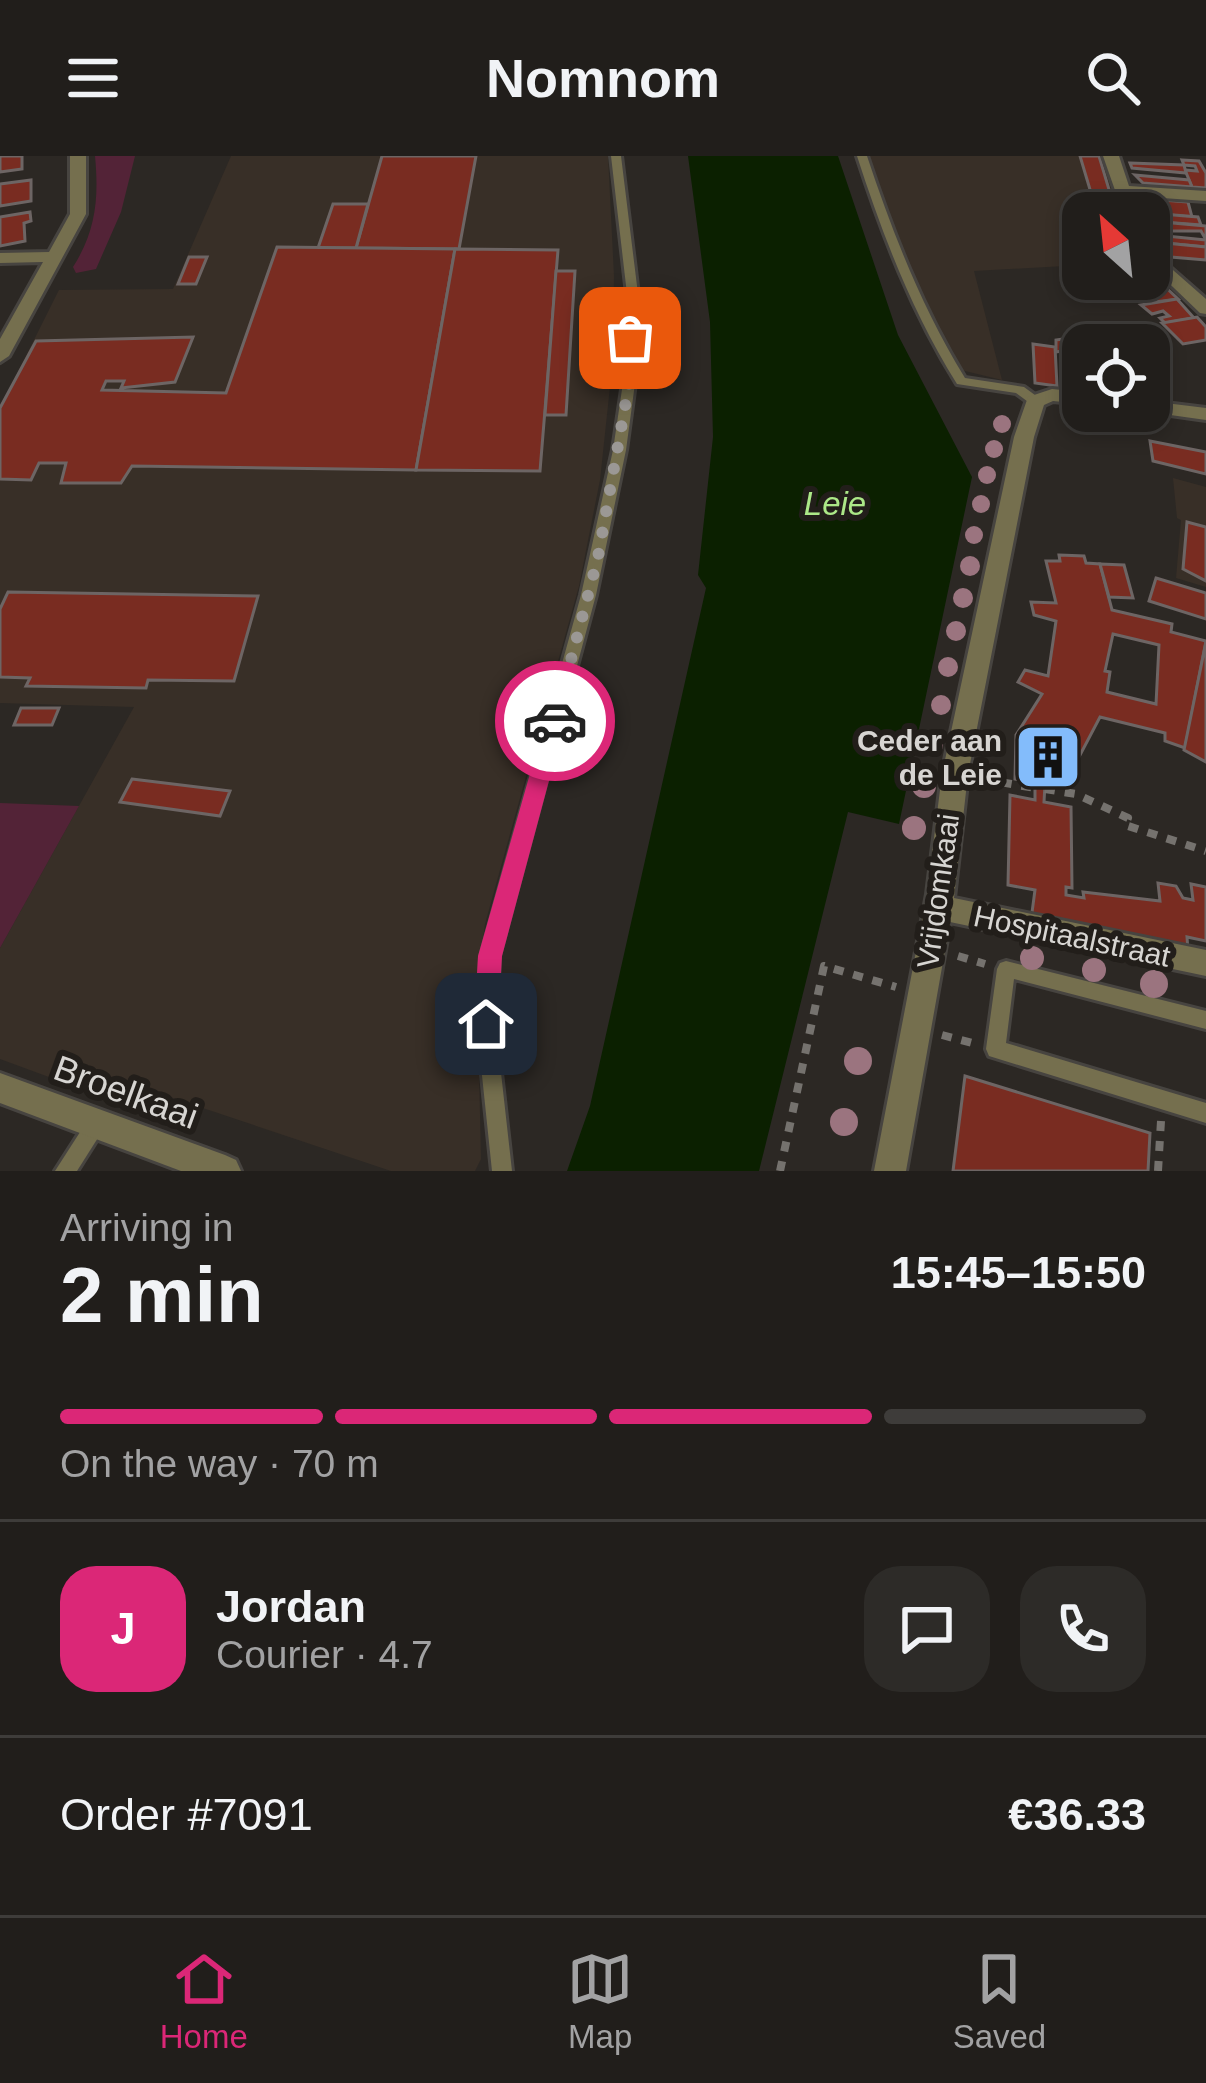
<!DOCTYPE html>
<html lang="en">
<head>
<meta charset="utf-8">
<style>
	body { margin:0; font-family:Helvetica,sans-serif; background:#2d2b28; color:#f1f3f6; height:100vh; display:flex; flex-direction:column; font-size:45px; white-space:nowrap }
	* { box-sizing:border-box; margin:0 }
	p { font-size:39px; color:#a2a2a3 }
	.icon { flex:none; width:66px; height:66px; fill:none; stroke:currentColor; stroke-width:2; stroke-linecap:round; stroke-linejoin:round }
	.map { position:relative; height:1015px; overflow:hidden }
	.panel { display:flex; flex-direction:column; background:#211e1b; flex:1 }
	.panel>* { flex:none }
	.needle { width:78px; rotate:333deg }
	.fabs { position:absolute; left:1062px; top:36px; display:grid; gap:24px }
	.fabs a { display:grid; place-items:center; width:108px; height:108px; border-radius:24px; background:#211e1b; box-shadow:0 6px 18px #0003,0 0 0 3px #3e3c3a; font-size:60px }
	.pin { position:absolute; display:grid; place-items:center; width:102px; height:102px; color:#fff; margin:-51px; border-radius:24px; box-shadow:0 6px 18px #0006 }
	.courier { position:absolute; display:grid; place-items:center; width:120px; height:120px; margin:-60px; border:9px solid #db2777; border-radius:50%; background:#fff; color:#222; box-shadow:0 3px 15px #0007 }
	.summary em { font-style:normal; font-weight:600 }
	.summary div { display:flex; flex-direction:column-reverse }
	.summary { display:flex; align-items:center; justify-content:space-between; height:204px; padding:0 60px }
	h1 { font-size:78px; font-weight:600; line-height:90px }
	.bar { display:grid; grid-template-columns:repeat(4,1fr); gap:18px 12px; align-content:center; height:144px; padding:0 60px }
	.bar i { height:15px; border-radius:9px; background:#3e3c3a }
	.bar .active { background:#db2777 }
	.bar p { grid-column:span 4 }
	.line { display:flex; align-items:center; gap:30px; padding:0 60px; border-top:3px solid #3e3c3a }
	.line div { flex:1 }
	.round { display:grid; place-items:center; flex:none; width:126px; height:126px; border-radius:36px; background:#2d2b28 }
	header { display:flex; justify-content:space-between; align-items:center; height:156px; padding:0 60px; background:#211e1b; font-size:54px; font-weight:600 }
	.tabs { display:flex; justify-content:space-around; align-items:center; height:168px; border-top:3px solid #3e3c3a; background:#211e1b; font-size:33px; color:#a2a2a3 }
	.tabs a { display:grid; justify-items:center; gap:6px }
	.tabs .active { color:#db2777 }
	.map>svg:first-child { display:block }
	.built { fill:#382f27 }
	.green { fill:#532337 }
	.water { fill:#0b2000 }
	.building { fill:#792c21; stroke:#6d6564; stroke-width:3; fill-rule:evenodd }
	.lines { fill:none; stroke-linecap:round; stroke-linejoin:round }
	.service-casing { stroke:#474440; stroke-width:6 }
	.minor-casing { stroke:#474440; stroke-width:6 }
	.path { stroke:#75726e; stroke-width:8; stroke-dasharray:10 10; stroke-linecap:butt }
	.service { fill:#756f4e; fill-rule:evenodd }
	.minor { fill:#756f4e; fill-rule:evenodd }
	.tree { fill:#9b747f }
	.route { fill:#db2777 }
	.done { stroke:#9b9895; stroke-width:12; stroke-dasharray:0 21.6 }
	.labels { text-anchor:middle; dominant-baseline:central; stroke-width:12; stroke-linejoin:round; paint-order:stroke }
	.poi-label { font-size:30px; font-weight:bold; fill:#d7d5d2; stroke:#221e1a; text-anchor:end }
	.street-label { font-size:30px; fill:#d7d5d2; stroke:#221e1a }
	.water-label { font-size:33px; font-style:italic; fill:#ace888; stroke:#221e1a }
	.near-street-label { font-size:36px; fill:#d7d5d2; stroke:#221e1a }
</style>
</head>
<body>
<header><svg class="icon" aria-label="menu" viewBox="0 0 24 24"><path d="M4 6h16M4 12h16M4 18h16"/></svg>Nomnom<svg class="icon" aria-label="search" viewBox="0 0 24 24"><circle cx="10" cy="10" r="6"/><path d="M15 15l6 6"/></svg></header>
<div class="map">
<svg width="1206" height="1015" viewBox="0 0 1206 1015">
	<rect width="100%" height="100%" fill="#2c2824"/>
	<g class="built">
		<polygon points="231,0 608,0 614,120 612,212 600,324 579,430 485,768 477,826 481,1003 475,1015 391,1015 107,920 95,938 0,903 0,792 134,551 0,547 0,252 59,134 173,133"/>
		<polygon points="866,0 1101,0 1121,57 1083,57 1083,109 974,115 1002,224 961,214 908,120"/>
		<polygon points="1173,322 1206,331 1206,431 1176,422 1181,364 1177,362"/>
	</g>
	<g class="green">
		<path d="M95 0H135L121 56 96 113 76 117 73 111C96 75 99 42 95 0Z"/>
		<polygon points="0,647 79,650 0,792"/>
	</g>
	<polygon class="water" points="688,0 838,0 898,179 972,321 899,668 848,656 759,1015 567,1015 590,950 706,432 698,419 713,281 710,166"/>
	<g class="building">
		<polygon points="0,0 22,0 22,13 0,16"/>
		<polygon points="382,0 476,0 459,93 356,92"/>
		<polygon points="1080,0 1099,0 1116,57 1097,57"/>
		<polygon points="1182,4 1199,5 1206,17 1206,32 1192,31 1185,14 1197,15 1195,10 1184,9"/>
		<polygon points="1130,7 1184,9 1186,17 1132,12"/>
		<polygon points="1135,19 1189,24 1192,31 1143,27"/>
		<polygon points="31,24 31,45 0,50 0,28"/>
		<polygon points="1149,43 1188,46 1192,61 1148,57 1143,45"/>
		<polygon points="333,48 368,48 356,92 318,92"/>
		<polygon points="30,56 31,65 24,67 25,85 0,90 0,61"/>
		<polygon points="1149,57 1198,61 1201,69 1150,65"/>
		<polygon points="1150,65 1206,70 1206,84 1201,75 1156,75 1156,79"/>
		<polygon points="1156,79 1206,84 1206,91 1165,87"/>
		<polygon points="1165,87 1206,91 1206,104 1171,101"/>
		<polygon points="277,91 455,93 416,314 132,310 121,327 61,327 66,307 39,307 31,324 0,323 0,252 36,185 193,181 175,226 121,232 124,225 106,225 102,234 226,237"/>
		<polygon points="455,93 558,94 540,315 416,314"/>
		<polygon points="189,101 207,101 196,128 178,128"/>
		<polygon points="556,115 575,115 566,259 545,259"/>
		<polygon points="1158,124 1178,143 1147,147 1133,132 1121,133 1116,127"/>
		<polygon points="1177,143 1194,162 1165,167 1160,162 1169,160 1163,155 1152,158 1141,149"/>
		<polygon points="1197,161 1206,171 1206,184 1183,188 1162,167"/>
		<polygon points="1121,174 1130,184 1056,196 1056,184"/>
		<polygon points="1033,188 1055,191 1057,230 1035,227"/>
		<polygon points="1150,285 1206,296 1206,318 1153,305"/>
		<polygon points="1187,366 1206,371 1206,425 1183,413"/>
		<path d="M1059 399 1084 400 1086 407 1100 408 1112 454 1172 468 1171 476 1206 485 1185 592 1165 585V577L1100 561 1069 620 1063 617 1056 630 1045 628 1044 646 1071 651 1072 732 1066 731V739L1084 742 1083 736 1160 745 1158 727 1176 730 1183 742 1193 744 1191 728 1206 731V785L1187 781 1188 795 1031 764 1035 734 1008 729 1010 639 1035 644V627L1015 623 1016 579 1042 538 1018 526 1025 514 1048 520 1056 465 1034 459 1031 446 1056 447 1046 405H1060ZM1113 478 1159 489 1156 548 1107 536 1110 516 1105 515Z"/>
		<polygon points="1100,408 1124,409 1133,442 1109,441"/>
		<polygon points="1156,422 1206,437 1206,463 1149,445"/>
		<polygon points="8,436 258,440 234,525 148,524 146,532 26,530 30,522 0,521 0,453"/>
		<polygon points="1206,486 1206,606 1184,594"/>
		<polygon points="21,552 59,552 52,569 14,569"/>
		<polygon points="132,623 230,635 220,660 120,646"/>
		<polygon points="965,920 1150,977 1148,1015 953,1015"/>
	</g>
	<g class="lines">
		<g class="service-casing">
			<g id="service">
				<polygon points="611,0 621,0 638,138 636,220 626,294 596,439 499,800 497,881 512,1015 492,1015 478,881 481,800 581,439 613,294 624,220 627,138"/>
				<path d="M857 0H867C893 78 922 152 965 222L1024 231 1039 242V248H1031L1016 237 957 228C912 156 883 80 857 0Z"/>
				<polygon points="1006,805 1206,855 1206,873 1014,823 1006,887 1206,947 1206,967 989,900 986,893 997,813 1000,807"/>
				<polygon points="98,956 105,959 108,966 77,1015 55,1015 91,959"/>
			</g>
		</g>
		<g class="minor-casing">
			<g id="minor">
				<polygon points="70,0 86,0 86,58 9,200 0,206 0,183 43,106 0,107 0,97 49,96 70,58"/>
				<polygon points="1103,0 1119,0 1129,30 1206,35 1206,45 1133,40 1139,57 1123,57"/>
				<polygon points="1149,93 1206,143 1206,158 1200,157 1149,108"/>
				<polygon points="1052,233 1083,236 1083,248 1053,245 1044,249 1034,281 968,618 954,742 1206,794 1206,820 950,766 906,1015 874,1015 927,738 942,618 1014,281 1028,241"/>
				<polygon points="1149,245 1206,252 1206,264 1142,255 1149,255"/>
				<polygon points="0,917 225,999 236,1004 241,1015 181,1015 0,947"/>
			</g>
		</g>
		<g class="path">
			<polyline points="982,623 1035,632"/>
			<polyline points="1045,633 1076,638 1128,662 1125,669 1206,695"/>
			<polyline points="958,800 985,808"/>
			<polyline points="942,879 976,888"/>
			<polyline points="780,1015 824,810 896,831"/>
			<polyline points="1158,1015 1161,965"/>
		</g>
		<use href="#service" class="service"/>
		<use href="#minor" class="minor"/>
	</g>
	<g class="tree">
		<circle cx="1002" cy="268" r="9"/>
		<circle cx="994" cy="293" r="9"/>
		<circle cx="987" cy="319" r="9"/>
		<circle cx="981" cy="348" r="9"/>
		<circle cx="974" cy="379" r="9"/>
		<circle cx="970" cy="410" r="10"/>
		<circle cx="963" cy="442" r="10"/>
		<circle cx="956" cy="475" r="10"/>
		<circle cx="948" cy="511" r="10"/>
		<circle cx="941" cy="549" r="10"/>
		<circle cx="933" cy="589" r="10"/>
		<circle cx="924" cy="630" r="12"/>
		<circle cx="914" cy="672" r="12"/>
		<circle cx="1032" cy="802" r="12"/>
		<circle cx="1094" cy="814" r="12"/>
		<circle cx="1154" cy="828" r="14"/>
		<circle cx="858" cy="905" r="14"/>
		<circle cx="844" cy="966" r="14"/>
	</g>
	<polygon class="route" points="555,557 565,565 502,800 498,868 486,880 474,868 478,800 545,565"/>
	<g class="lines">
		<polyline class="done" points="555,565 598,401 631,217 630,182"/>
	</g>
	<defs>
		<g id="building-square" transform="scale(3.45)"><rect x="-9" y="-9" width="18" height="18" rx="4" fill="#83bcfb" stroke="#221e1a"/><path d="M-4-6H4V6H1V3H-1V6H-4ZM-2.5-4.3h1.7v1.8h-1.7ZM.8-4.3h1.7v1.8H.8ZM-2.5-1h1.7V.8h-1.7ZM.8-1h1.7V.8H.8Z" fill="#111"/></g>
	</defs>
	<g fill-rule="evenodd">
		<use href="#building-square" x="1048" y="601"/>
	</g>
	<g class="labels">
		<g class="poi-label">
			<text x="1002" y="584">Ceder aan<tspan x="1002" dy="34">de Leie</tspan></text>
		</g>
		<g class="street-label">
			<text transform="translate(938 735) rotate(-82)">Vrijdomkaai</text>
			<text transform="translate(1072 780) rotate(12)">Hospitaalstraat</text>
		</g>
		<g class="water-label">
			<text x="835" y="347">Leie</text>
		</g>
		<g class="near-street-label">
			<text transform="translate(126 936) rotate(20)">Broelkaai</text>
		</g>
	</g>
</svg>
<div class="fabs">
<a><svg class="needle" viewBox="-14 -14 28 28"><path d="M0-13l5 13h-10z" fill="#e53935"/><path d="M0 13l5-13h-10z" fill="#a2a2a3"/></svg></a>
<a><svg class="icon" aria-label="locate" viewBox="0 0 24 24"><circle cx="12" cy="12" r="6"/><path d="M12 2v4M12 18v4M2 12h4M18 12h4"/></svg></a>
</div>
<div class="pin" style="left:630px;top:182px;background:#ea580c"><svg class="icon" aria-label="bag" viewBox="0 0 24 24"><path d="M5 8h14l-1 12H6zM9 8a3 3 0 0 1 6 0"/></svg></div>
<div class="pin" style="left:486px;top:868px;background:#1f2937"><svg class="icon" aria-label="home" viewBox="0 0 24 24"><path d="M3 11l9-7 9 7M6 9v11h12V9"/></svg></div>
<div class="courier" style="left:555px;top:565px"><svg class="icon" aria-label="car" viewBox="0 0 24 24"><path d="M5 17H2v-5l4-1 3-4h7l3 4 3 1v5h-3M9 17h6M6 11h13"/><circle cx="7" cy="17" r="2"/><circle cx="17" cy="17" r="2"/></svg></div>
</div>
<section class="panel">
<div class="summary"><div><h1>2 min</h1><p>Arriving in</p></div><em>15:45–15:50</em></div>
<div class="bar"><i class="active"></i><i class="active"></i><i class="active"></i><i></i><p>On the way · 70 m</p></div>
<div class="line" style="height:216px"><b class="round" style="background:#db2777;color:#fff">J</b><div><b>Jordan</b><p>Courier · 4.7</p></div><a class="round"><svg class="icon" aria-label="chat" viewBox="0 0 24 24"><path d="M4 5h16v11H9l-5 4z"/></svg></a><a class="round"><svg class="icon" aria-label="phone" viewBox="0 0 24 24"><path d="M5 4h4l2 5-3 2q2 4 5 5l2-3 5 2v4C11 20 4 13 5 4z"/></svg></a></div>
<div class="line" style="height:156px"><div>Order #7091</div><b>€36.33</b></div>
</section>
<nav class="tabs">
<a class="active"><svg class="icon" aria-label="home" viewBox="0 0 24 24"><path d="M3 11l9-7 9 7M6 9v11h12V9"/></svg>Home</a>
<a><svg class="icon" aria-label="map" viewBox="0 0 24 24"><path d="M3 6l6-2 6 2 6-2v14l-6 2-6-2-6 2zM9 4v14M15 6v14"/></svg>Map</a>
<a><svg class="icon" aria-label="saved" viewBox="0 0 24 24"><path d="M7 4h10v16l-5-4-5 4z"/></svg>Saved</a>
</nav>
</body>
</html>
